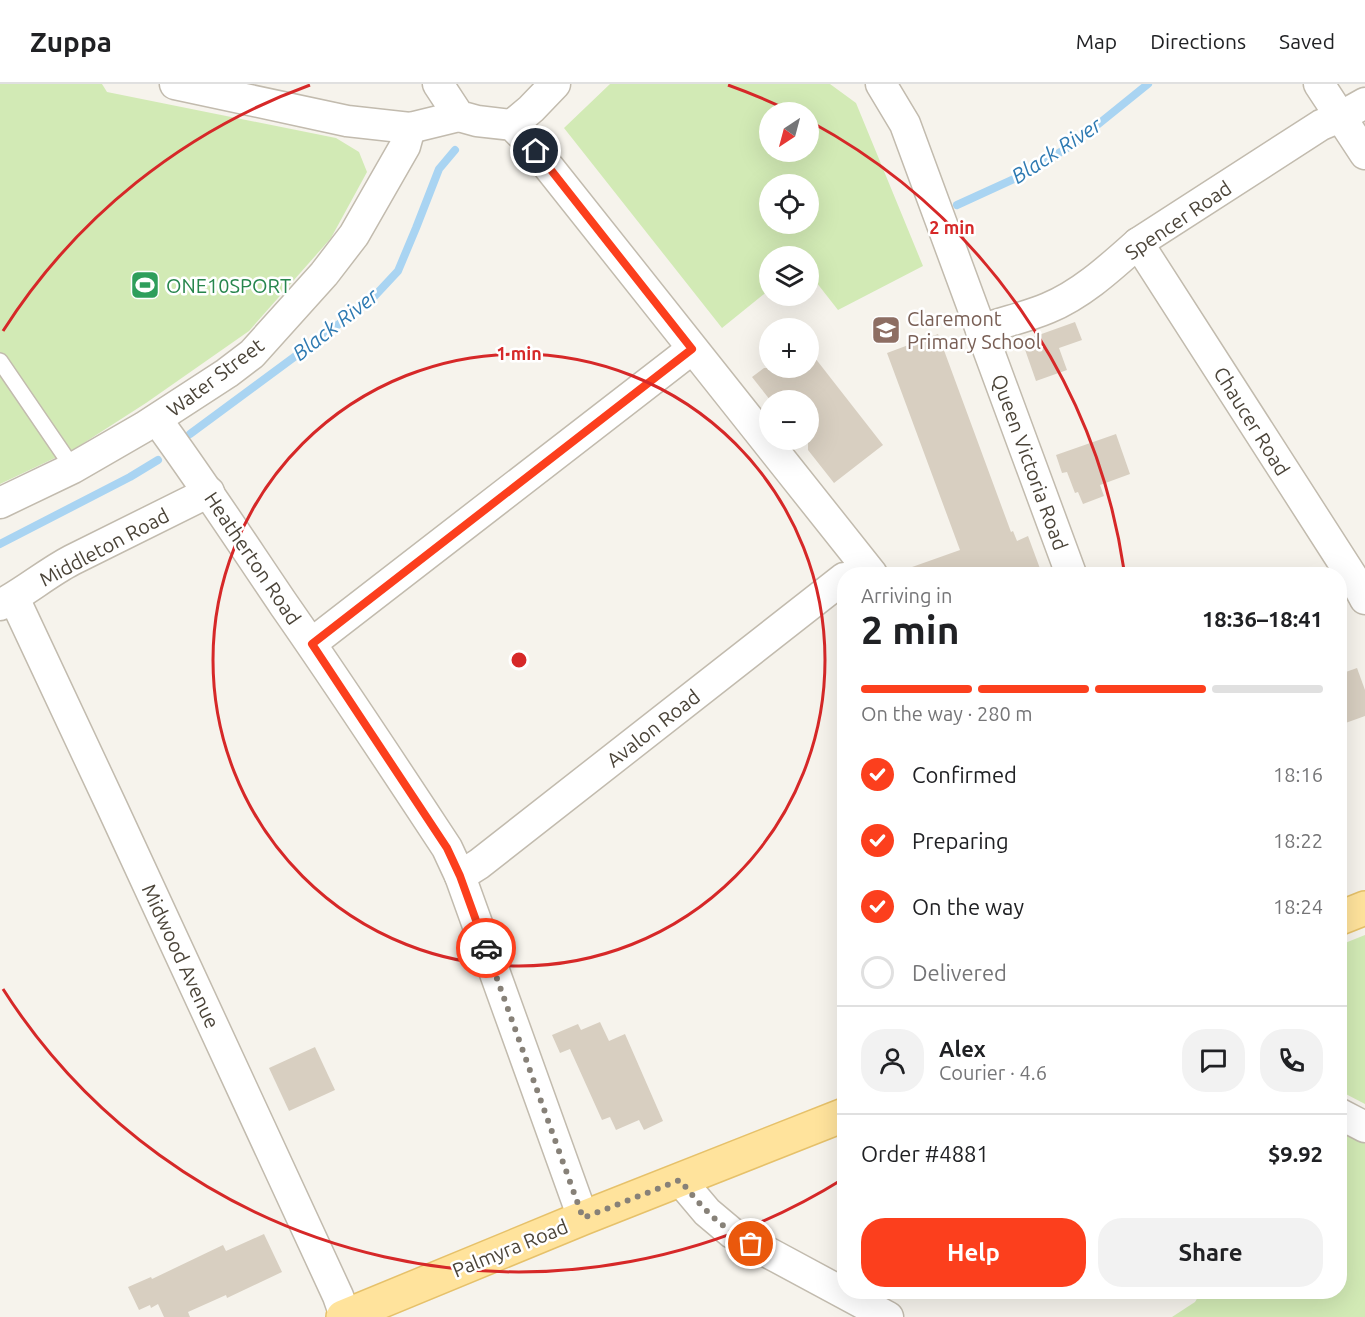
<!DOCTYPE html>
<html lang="en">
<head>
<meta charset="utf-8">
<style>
	body { margin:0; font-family:Ubuntu,sans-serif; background:#f2f2f2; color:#202124; height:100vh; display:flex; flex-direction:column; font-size:22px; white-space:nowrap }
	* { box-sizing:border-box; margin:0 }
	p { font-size:20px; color:#757577 }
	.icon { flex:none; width:33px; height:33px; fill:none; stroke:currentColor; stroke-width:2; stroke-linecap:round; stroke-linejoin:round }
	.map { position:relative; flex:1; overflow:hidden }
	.panel { position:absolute; left:837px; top:483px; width:510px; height:732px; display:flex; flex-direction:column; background:#fff; border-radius:24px; box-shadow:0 6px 24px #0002 }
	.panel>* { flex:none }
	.needle { width:39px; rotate:216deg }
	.fabs { position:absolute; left:759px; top:18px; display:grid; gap:12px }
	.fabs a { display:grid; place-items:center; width:60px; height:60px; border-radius:50%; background:#fff; box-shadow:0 6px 24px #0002; font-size:30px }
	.pin { position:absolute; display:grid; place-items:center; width:51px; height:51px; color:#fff; margin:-26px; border:3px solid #fff; border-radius:50%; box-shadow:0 2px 6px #0007 }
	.courier { position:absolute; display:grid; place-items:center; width:60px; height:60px; margin:-30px; border:4px solid #fc3f1d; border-radius:50%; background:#fff; color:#222; box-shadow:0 2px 8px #0007 }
	.headline em { font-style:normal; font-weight:700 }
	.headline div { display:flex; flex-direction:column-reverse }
	.headline { display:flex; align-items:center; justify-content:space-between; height:102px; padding:0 24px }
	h1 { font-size:39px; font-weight:700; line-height:45px }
	.bar { display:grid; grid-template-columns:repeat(4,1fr); gap:9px 6px; align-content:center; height:72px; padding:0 24px }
	.bar i { height:8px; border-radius:4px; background:#e0e0e0 }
	.bar .selected { background:#fc3f1d }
	.bar p { grid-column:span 4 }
	.line { display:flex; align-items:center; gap:15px; padding:0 24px; border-top:2px solid #e0e0e0 }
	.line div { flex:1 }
	.round { display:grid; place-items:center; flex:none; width:63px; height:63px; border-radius:24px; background:#f2f2f2 }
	ol { padding:0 24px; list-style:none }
	li { display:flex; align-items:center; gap:18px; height:66px }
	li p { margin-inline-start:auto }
	li .icon { padding:6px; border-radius:50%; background:#fc3f1d; color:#fff; stroke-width:4 }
	li:last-child { color:#757577 }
	li i { width:33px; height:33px; border:3px solid #e0e0e0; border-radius:50% }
	.primary-button { display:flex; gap:12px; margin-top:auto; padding:12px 24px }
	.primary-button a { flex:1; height:69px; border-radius:24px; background:#fc3f1d; color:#fff; font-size:24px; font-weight:700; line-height:69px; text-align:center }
	.primary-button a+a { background:#f2f2f2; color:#202124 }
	header { display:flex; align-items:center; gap:36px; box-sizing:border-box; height:84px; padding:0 30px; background:#fff; border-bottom:2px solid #e0e0e0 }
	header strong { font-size:28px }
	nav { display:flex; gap:33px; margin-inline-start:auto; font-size:21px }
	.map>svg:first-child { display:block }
	.green { fill:#d2eab5; fill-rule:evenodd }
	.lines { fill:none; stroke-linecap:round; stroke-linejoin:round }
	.stream { stroke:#a9d4f2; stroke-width:8 }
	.building { fill:#d8cfc1 }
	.service-casing { stroke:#c2bbae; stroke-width:18 }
	.minor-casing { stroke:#c2bbae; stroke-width:33 }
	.primary-casing { stroke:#e6c16a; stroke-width:36 }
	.service { stroke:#fff; stroke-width:15 }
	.minor { stroke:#fff; stroke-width:30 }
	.primary { stroke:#ffe39c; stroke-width:33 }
	.done { stroke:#878178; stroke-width:6; stroke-dasharray:0 10.8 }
	.route { stroke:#fc3f1d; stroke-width:8 }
	.ring { fill:none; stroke:#d62828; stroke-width:3 }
	.labels { text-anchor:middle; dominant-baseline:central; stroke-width:5; stroke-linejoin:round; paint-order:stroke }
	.street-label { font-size:20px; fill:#4b4439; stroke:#fff }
	.leisure-label { font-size:20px; fill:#27864d; stroke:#fff; text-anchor:start }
	.education-label { font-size:20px; fill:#785e54; stroke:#fff; text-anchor:start }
	.water-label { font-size:21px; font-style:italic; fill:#2e7ab2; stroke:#fff }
	.centre { fill:#d62828; stroke:#fff; stroke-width:3 }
	.ring-label { font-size:18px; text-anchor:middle; font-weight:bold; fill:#d62828; stroke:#fff; stroke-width:5; stroke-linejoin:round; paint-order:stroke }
</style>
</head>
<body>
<header>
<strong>Zuppa</strong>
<nav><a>Map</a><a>Directions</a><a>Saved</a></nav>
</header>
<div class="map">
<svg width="1365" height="1233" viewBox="0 0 1365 1233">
	<rect width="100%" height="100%" fill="#f6f3ec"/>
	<g class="green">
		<polygon points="0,0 102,0 107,8 336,54 359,68 367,88 331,154 249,247 146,319 76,364 0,400"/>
		<path d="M610 0H830L856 19 923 182 838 226 809 189 808 172H770L769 206 722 244 564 44ZM770 28H808V68H770ZM770 100H808V140H770Z"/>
		<polygon points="1365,851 1365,1020 1340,1007 1340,861"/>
		<polygon points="1340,1030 1365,1043 1365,1233 1172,1233 1195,1218 1201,1208 1340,1208"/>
	</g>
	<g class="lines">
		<g class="stream">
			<polyline points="957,121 1025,90 1075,59 1148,0"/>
			<polyline points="190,350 370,217 398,187 416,144 439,85 455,66"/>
			<polyline points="0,460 130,393 158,376"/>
		</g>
	</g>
	<g class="building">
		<polygon points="1075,238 1082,256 1059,264 1067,286 1036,297 1022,257"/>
		<polygon points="938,250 1011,448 1013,447 1017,457 1028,452 1042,490 899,490 898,488 960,466 887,269"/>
		<polygon points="808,265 883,361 834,399 808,366 808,316 770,316 752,293 764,284 808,284"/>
		<polygon points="1116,350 1130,390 1100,401 1104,412 1083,420 1078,408 1075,409 1067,388 1062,389 1056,371"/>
		<polygon points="1357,584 1365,606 1365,632 1340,641 1340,590"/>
		<polygon points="600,938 609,957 625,950 663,1037 644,1046 639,1036 616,1046 610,1033 602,1036 570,965 560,969 552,951 578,940 581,946"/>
		<polygon points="315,963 335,1006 289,1027 269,984"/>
		<polygon points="264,1150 282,1188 227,1214 226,1211 188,1228 190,1233 164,1233 158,1220 151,1224 150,1221 139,1226 128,1203 151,1193 152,1195 223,1161 226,1167"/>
	</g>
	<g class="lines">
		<g class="service-casing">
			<polyline id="service" points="0,277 73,384"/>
		</g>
		<g class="minor-casing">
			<g id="minor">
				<polyline points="175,0 347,37 410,44 459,32"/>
				<polyline points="438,0 459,32 477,37 512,41 528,57 872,490"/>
				<polyline points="881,0 905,40 1071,490"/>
				<polyline points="1319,0 1365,70"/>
				<polyline points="512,41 531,25 555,0"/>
				<polyline points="1138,159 1357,500 1365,515"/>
				<path d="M981 246C1003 238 1027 233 1048 224 1082 210 1111 183 1138 159L1321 41 1340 33 1365 19"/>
				<path d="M157 336C201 396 242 459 284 521 340 601 393 682 447 764L460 792 583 1134"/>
				<polyline points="0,419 73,384 144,343 227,289 252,270 324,190 354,151 405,62 410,44"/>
				<polyline points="14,514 112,723 338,1212 345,1232"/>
				<path d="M0 521C25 508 47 489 72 476L209 408"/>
				<polyline points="312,559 692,265"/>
				<polyline points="460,792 479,780 844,494"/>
				<polyline points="1340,1030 1365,1043"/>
				<polyline points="680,1096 707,1128 732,1149 888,1233"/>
			</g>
		</g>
		<g class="primary-casing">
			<g id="primary">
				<polyline points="1340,834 1365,824"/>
				<polyline points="343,1233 583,1134 844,1031"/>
			</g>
		</g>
		<use href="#service" class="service"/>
		<use href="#minor" class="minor"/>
		<use href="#primary" class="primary"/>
	</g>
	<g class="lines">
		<path class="done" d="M486 864 583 1134 680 1096C703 1125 719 1142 751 1160"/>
		<polyline class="route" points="486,864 460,792 447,764 312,560 692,265 536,67"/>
	</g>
	<g class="ring">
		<circle cx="519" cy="576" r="306"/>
		<path d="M843 1095A612 612 0 0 1 3 905M3 247A612 612 0 0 1 310 1M728 1A612 612 0 0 1 792 28M811 38A612 612 0 0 1 1124 486"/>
	</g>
	<defs>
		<g id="stadium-square" transform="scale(1.5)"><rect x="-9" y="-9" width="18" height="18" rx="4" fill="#2e9e5b" stroke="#fff"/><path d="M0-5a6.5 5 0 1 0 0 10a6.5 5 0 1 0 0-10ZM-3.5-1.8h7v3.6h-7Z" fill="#fff"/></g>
		<g id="school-square" transform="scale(1.5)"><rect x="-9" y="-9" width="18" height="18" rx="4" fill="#8d6e63" stroke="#fff"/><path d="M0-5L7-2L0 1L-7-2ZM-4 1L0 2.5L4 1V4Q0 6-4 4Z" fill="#fff"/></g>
	</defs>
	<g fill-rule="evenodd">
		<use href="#stadium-square" x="145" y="201"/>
		<use href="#school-square" x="886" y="246"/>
	</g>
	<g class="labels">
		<g class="street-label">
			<text transform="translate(1178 136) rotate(-34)">Spencer Road</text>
			<text transform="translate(215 293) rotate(-37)">Water Street</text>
			<text transform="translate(1252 337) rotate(58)">Chaucer Road</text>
			<text transform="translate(1030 378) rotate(70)">Queen Victoria Road</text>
			<text transform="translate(104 463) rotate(-28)">Middleton Road</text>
			<text transform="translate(253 474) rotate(56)">Heatherton Road</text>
			<text transform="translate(653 644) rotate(-38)">Avalon Road</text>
			<text transform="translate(181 872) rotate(65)">Midwood Avenue</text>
			<text transform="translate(510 1164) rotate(-22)">Palmyra Road</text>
		</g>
		<g class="leisure-label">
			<text x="166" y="201">ONE10SPORT</text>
		</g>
		<g class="education-label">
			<text x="907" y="234">Claremont<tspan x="907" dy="23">Primary School</tspan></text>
		</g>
		<g class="water-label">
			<text transform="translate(1056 66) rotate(-33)">Black River</text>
			<text transform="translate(335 240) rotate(-38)">Black River</text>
		</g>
	</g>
	<circle cx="519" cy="576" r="9" class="centre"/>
	<g class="ring-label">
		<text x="952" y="150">2 min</text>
		<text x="519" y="276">1 min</text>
	</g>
</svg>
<div class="fabs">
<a><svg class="needle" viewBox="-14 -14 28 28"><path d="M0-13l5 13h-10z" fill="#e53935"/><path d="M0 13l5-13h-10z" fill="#757577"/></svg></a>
<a><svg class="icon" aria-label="locate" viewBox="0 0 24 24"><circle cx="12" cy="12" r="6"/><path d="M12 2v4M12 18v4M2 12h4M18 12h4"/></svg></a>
<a><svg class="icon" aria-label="layers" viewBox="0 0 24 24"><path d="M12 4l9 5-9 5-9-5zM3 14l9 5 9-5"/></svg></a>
<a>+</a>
<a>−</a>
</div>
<div class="pin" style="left:751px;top:1160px;background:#ea580c"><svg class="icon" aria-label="bag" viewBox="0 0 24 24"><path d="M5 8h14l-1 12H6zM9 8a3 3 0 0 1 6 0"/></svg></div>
<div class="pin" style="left:536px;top:67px;background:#1f2937"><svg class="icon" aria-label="home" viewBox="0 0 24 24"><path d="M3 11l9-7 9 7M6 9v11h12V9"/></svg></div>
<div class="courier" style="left:486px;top:864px"><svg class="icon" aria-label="car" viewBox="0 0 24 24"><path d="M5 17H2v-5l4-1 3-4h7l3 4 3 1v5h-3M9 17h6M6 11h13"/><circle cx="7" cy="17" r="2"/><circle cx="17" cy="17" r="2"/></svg></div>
<section class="panel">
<div class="headline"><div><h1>2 min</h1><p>Arriving in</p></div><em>18:36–18:41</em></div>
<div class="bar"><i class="selected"></i><i class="selected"></i><i class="selected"></i><i></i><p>On the way · 280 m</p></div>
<ol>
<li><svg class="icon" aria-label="check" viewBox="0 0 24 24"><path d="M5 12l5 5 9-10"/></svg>Confirmed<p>18:16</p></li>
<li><svg class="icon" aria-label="check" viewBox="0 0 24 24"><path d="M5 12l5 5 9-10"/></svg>Preparing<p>18:22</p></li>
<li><svg class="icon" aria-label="check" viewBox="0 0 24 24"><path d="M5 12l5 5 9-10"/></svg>On the way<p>18:24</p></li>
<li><i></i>Delivered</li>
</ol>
<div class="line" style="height:108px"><a class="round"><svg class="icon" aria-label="person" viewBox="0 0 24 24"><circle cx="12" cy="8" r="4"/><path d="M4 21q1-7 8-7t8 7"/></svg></a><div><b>Alex</b><p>Courier · 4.6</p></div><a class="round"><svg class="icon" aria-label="chat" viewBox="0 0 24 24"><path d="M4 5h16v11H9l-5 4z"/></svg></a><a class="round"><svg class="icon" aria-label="phone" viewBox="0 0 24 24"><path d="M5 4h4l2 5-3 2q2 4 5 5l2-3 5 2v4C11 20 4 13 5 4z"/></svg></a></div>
<div class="line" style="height:78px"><div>Order #4881</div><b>$9.92</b></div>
<div class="primary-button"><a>Help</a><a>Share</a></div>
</section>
</div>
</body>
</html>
